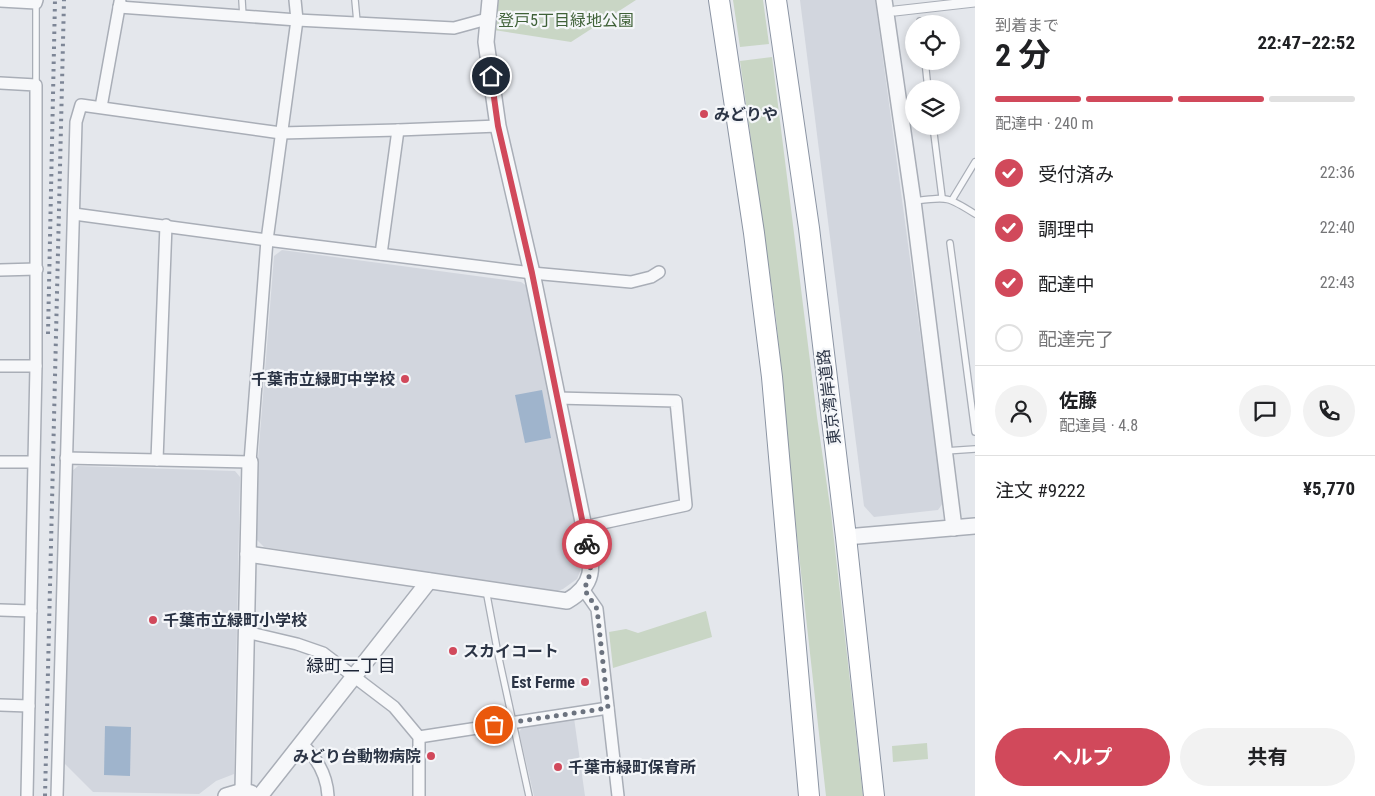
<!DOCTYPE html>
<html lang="ja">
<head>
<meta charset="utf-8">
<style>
	body { margin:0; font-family:"Roboto Condensed","Noto Sans JP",sans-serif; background:#f2f2f2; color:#202124; height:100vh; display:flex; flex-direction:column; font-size:19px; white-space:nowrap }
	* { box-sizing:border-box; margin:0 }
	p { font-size:16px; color:#757577 }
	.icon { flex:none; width:28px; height:28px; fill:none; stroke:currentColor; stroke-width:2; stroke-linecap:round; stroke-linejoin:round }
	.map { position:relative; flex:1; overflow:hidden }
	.panel { display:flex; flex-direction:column; background:#fff; width:400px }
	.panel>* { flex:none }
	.tools { position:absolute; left:905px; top:15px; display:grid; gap:10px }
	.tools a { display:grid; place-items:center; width:55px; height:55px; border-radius:50%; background:#fff; box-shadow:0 2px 8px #0003; font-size:25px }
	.pin { position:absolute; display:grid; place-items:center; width:42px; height:42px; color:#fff; margin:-21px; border:2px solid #fff; border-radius:50%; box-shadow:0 1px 5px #0007 }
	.courier { position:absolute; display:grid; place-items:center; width:50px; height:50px; margin:-25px; border:4px solid #d1495b; border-radius:50%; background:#fff; color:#222; box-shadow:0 1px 6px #0007 }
	.head em { font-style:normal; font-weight:700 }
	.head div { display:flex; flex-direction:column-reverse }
	.head { display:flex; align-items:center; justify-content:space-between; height:85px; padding:0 20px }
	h1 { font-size:32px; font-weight:700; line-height:38px }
	.bar { display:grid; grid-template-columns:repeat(4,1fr); gap:8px 5px; align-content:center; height:60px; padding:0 20px }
	.bar i { height:6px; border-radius:4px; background:#e0e0e0 }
	.bar .on { background:#d1495b }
	.bar p { grid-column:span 4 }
	.line { display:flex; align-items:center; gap:12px; padding:0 20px; border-top:1px solid #e0e0e0 }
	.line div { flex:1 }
	.round { display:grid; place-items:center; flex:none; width:52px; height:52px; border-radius:26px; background:#f2f2f2 }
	ol { padding:0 20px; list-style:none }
	li { display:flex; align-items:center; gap:15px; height:55px }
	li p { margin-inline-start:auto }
	li .icon { padding:5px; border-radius:50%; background:#d1495b; color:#fff; stroke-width:4 }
	li:last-child { color:#757577 }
	li i { width:28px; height:28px; border:2px solid #e0e0e0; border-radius:50% }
	.primary-button { display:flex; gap:10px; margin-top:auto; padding:10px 20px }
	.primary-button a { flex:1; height:58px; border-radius:30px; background:#d1495b; color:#fff; font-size:20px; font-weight:700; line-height:58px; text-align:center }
	.primary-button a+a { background:#f2f2f2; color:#202124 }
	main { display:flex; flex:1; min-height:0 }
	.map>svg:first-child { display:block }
	.built { fill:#d2d6de }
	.green { fill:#c9d6c5 }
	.water { fill:#9fb4cc }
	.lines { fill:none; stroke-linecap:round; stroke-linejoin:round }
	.service-casing { stroke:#a9aeb7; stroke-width:8 }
	.pedestrian-casing { stroke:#a9aeb7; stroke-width:11 }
	.minor-casing { stroke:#a9aeb7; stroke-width:14 }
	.tertiary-casing { stroke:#a9aeb7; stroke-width:18 }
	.trunk-casing { stroke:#8b94a3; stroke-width:22 }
	.service { stroke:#f7f8fa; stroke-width:5.5 }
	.pedestrian { stroke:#f7f8fa; stroke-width:9 }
	.minor { stroke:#f7f8fa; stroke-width:11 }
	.tertiary { stroke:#f7f8fa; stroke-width:15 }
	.trunk { stroke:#fff; stroke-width:20 }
	.rail { stroke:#7d8696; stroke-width:4; stroke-dasharray:2.5 5; stroke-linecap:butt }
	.done { stroke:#6c737f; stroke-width:5; stroke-dasharray:0 9 }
	.route { stroke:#d1495b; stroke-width:6 }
	.poi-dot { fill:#d1495b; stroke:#f4f6f9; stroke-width:2 }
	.labels { text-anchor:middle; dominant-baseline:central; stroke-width:4.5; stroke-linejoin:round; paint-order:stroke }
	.park-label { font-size:16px; fill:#3f6138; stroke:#f4f6f9 }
	.poi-label { font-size:16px; font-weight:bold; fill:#2b3445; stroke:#f4f6f9; text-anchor:start }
	.street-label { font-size:16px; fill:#2b3445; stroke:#f4f6f9 }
	.neighbourhood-label { font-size:18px; fill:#1d2536; stroke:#f4f6f9 }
</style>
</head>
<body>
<main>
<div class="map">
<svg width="975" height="796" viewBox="0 0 975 796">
	<rect width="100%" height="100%" fill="#e4e7ec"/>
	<g class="built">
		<polygon points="800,0 875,0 943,503 938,510 874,517 864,506"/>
		<polygon points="282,250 521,282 527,286 583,564 577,579 563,589 555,592 264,547 256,539 257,472 274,256"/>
		<polygon points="78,466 235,471 240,477 234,774 216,781 199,794 93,792 65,764 71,472"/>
		<polygon points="574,718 585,796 534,796 519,732 524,725"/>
	</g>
	<g class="green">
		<polygon points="497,0 636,0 571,42 494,30"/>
		<polygon points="733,0 763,0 769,44 740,47"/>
		<polygon points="772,57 817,417 831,513 863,796 826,796 797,537 776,318 740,61"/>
		<polygon points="706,611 712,637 613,668 609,632 626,629 638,633"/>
		<polygon points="927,743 928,759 893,762 892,746"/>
	</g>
	<g class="water">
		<polygon points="542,390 551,438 525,443 515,395"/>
		<polygon points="105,726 131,727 130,776 104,775"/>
	</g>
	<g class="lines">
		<g class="service-casing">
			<g id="service">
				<polyline points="242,0 243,17"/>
				<polyline points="355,0 357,22"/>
				<polyline points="36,3 36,85"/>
				<polyline points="920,21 920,24"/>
				<polyline points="925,61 928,89"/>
				<polyline points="933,126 942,197"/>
				<polyline points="952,200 975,162"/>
				<path d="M914 201C947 197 947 196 975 214"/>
				<polyline points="950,243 975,432"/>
				<polyline points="945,451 975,449"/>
				<polyline points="486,590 498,654 529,796"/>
			</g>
		</g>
		<g class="pedestrian-casing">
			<polyline id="pedestrian" points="895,11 975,2"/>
		</g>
		<g class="minor-casing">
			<g id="minor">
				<polyline points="0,1 36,3 37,0"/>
				<polyline points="119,7 297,20 454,28 487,19"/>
				<polyline points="0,83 36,85 36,366 27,796"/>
				<polyline points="101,107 120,2"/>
				<polyline points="74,214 267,240 532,273 631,282 651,277 659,272"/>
				<polyline points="381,254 398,130"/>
				<polyline points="0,270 37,269"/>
				<polyline points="0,366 36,366"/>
				<polyline points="557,398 676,401 686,505 584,527"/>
				<polyline points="66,458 250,462 267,240 297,20 295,0"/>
				<polyline points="157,460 166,225"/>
				<polyline points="0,462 33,462"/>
				<polyline points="583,589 597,609 618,796"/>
				<polyline points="0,610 31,611"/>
				<polyline points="246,632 297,644 323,653 394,707 419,737 419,796"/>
				<polyline points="0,705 29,706"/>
				<polyline points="419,737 608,708"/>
				<path d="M302 744C317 758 327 775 328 796"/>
				<polyline points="57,796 76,122 81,105 281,133 398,130 498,126"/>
			</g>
		</g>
		<g class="tertiary-casing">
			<g id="tertiary">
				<polyline points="884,0 913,201 954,528"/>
				<polyline points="846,537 975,526"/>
				<path d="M248 554 567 601C601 581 590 560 584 527L532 273 498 126 486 42 490 0"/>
				<polyline points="243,791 250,462"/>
				<polyline points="226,796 243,791 251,793"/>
				<polyline points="260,796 429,581"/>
			</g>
		</g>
		<g class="trunk-casing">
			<g id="trunk">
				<polyline points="719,0 754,233 772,377 809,796"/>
				<polyline points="776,0 809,228 846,537 874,796"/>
			</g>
		</g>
		<use href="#service" class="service"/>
		<use href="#pedestrian" class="pedestrian"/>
		<use href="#minor" class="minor"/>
		<use href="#tertiary" class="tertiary"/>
		<use href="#trunk" class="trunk"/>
		<g class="rail">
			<polyline points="48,334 55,0"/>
			<polyline points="45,796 64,0"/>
		</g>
	</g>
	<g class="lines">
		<path class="done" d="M494 725 608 708 597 609 584 589C593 571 591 564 587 544"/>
		<polyline class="route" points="491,76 498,126 532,273 587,544"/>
	</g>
	<g class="poi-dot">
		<circle cx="704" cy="114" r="5"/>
		<circle cx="405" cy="379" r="5"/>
		<circle cx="153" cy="620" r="5"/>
		<circle cx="453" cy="651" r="5"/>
		<circle cx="585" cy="682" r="5"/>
		<circle cx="431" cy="756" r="5"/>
		<circle cx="558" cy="767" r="5"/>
	</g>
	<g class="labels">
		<g class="park-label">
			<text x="566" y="20">登戸5丁目緑地公園</text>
		</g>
		<g class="poi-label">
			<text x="714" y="114">みどりや</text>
			<text x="395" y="379" text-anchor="end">千葉市立緑町中学校</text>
			<text x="163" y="620">千葉市立緑町小学校</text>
			<text x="463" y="651">スカイコート</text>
			<text x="575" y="682" text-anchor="end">Est Ferme</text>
			<text x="421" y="756" text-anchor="end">みどり台動物病院</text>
			<text x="568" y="767">千葉市緑町保育所</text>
		</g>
		<g class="street-label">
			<text transform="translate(829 397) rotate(-97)">東京湾岸道路</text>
		</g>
		<g class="neighbourhood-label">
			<text x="351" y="665">緑町二丁目</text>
		</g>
	</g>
</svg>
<div class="tools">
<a><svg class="icon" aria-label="locate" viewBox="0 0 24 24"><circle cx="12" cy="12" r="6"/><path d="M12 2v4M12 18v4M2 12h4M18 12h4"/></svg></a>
<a><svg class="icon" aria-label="layers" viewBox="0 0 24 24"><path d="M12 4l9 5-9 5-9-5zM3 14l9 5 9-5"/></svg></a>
</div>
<div class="pin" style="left:494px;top:725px;background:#ea580c"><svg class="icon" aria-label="bag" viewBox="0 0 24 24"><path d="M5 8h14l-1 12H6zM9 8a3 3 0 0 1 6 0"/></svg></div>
<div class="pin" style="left:491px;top:76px;background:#1f2937"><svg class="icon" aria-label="home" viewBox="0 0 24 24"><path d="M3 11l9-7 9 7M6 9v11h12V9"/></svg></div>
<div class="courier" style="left:587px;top:544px"><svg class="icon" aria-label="bike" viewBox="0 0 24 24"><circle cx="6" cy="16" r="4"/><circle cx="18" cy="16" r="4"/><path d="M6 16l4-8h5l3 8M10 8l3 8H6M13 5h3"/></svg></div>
</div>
<section class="panel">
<div class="head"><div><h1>2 分</h1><p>到着まで</p></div><em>22:47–22:52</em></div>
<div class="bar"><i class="on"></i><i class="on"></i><i class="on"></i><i></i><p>配達中 · 240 m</p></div>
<ol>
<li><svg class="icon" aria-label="check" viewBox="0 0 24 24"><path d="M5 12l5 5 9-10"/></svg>受付済み<p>22:36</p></li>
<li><svg class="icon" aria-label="check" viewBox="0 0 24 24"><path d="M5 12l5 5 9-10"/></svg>調理中<p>22:40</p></li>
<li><svg class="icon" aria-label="check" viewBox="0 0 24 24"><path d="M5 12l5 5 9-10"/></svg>配達中<p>22:43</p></li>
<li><i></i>配達完了</li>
</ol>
<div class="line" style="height:90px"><a class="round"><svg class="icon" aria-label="person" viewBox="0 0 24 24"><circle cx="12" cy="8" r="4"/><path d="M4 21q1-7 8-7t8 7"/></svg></a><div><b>佐藤</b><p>配達員 · 4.8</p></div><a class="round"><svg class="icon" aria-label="chat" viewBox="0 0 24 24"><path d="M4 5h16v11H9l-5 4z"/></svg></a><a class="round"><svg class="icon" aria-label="phone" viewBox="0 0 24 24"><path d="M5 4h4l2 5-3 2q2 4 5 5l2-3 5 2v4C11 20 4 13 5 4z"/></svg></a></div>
<div class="line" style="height:65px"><div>注文 #9222</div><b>¥5,770</b></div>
<div class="primary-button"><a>ヘルプ</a><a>共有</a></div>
</section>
</main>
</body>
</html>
